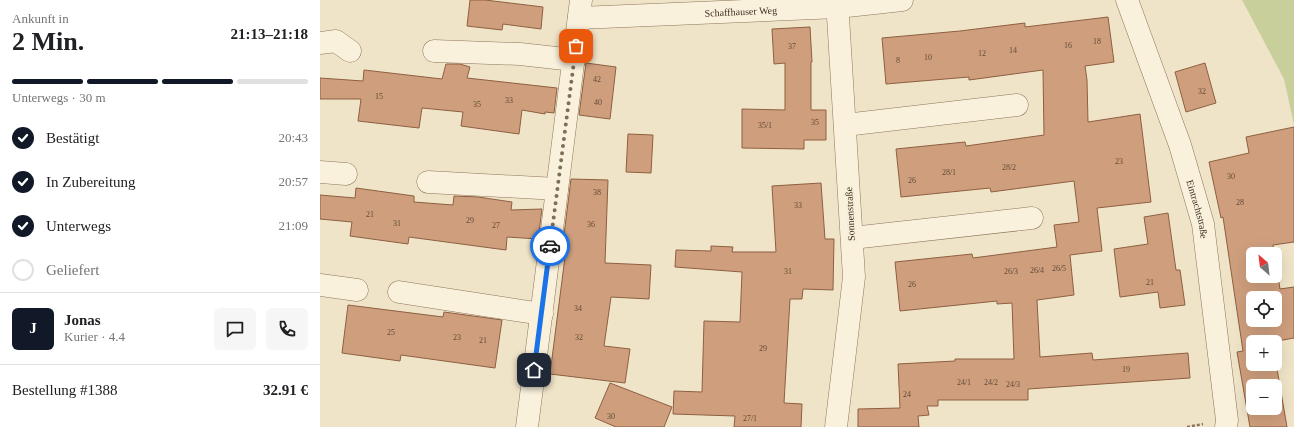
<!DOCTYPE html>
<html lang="de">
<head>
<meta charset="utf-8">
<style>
	body { margin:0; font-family:"Times New Roman",serif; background:#f6f6f6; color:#202124; height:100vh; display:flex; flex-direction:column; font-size:15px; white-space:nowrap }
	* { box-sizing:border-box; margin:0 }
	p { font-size:13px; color:#757577 }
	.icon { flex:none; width:22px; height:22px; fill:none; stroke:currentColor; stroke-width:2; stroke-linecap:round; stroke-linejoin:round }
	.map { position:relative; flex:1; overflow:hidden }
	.side { display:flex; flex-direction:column; background:#fff; width:320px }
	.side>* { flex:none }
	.needle { width:26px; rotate:332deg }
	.buttons { position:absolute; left:926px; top:247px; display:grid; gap:8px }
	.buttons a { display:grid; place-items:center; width:36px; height:36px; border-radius:6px; background:#fff; box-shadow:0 4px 16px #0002; font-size:20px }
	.pin { position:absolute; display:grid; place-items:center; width:34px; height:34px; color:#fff; margin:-17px; border-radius:8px; box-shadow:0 2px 6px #0006 }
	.courier { position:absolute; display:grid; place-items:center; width:40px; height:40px; margin:-20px; border:3px solid #1a73e8; border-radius:50%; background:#fff; color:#222; box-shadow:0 1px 5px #0007 }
	.headline em { font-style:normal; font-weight:700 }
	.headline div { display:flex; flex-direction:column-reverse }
	.headline { display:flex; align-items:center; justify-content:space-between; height:68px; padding:0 12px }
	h1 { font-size:26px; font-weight:700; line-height:30px }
	.bar { display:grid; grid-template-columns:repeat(4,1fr); gap:6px 4px; align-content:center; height:48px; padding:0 12px }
	.bar i { height:5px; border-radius:3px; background:#e0e0e0 }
	.bar .current { background:#111827 }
	.bar p { grid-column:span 4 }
	.line { display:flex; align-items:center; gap:10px; padding:0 12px; border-top:1px solid #e0e0e0 }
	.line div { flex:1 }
	.round { display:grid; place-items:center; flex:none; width:42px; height:42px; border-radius:6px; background:#f6f6f6 }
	ol { padding:0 12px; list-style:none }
	li { display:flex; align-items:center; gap:12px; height:44px }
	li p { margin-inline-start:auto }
	li .icon { padding:4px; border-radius:50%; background:#111827; color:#fff; stroke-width:4 }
	li:last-child { color:#757577 }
	li i { width:22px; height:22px; border:2px solid #e0e0e0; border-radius:50% }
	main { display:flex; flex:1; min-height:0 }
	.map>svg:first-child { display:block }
	.green { fill:#c9cf9b }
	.building { fill:#cf9f7d; stroke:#8d5f41; fill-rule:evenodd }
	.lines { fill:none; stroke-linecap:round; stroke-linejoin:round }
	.minor-casing { stroke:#8d765c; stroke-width:23 }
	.path { stroke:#8d765c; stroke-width:2.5; stroke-dasharray:3 2; stroke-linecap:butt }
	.minor { stroke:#faf1dc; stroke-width:22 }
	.done { stroke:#7c6e5b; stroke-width:4; stroke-dasharray:0 7.2 }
	.route { stroke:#1a73e8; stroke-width:5 }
	.labels { text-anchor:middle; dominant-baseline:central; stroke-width:4; stroke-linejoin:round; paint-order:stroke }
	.number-label { font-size:8px; fill:#624a37 }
	.street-label { font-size:10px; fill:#3d2e20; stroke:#f7eed8 }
</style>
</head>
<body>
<main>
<section class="side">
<div class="headline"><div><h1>2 Min.</h1><p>Ankunft in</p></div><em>21:13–21:18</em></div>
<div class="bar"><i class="current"></i><i class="current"></i><i class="current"></i><i></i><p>Unterwegs · 30 m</p></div>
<ol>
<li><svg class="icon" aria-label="check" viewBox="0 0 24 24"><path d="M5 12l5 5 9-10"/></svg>Bestätigt<p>20:43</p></li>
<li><svg class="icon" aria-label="check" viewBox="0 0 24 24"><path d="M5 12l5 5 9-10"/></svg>In Zubereitung<p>20:57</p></li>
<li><svg class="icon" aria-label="check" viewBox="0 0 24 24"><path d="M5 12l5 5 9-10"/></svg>Unterwegs<p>21:09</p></li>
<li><i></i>Geliefert</li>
</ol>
<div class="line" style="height:72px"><b class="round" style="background:#111827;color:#fff">J</b><div><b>Jonas</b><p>Kurier · 4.4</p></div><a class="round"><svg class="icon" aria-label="chat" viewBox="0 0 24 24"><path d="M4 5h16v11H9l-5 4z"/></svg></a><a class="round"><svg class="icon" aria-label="phone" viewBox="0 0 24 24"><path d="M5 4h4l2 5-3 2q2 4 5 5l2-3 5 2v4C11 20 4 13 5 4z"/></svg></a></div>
<div class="line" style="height:52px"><div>Bestellung #1388</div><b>32.91 €</b></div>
</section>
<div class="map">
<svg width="974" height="427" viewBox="0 0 974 427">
	<rect width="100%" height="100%" fill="#f0e4c8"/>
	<polygon class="green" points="922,0 974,0 974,125 964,79"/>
	<g class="building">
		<polygon points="150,0 165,0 223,7 221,29 183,24 182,30 147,26"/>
		<polygon points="788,17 794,62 765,66 767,80 768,122 820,114 831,202 777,208 782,251 750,255 754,295 717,300 720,357 772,353 773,360 868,353 870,378 708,389 708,400 618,400 618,406 607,406 609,415 598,416 599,427 538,427 538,409 580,408 578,364 635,361 635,359 694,359 692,303 677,304 677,301 580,311 575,262 652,254 653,258 737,247 734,225 759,222 754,181 671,192 670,188 581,197 576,149 645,142 646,146 724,135 723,70 649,80 649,77 566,84 562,38 640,31 705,23 705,27"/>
		<polygon points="490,27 492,62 491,62 491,110 506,110 506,140 484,140 484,149 422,148 422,109 465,110 465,63 454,64 452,29"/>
		<polygon points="266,63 296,67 290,119 259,115"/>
		<polygon points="885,63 896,103 866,112 855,72"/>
		<polygon points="126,64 140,64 150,67 147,78 237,88 234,113 225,112 225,114 202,110 199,134 141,126 143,112 102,108 99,128 38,121 41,99 0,99 0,78 43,81 44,70 122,79"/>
		<path d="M974 127V242L953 245 954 254H933V276H955V257L960 289 974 287V338L952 342H933V364H955V357L967 427H930L917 352 923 351 903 217 901 218 889 162 929 153 926 137ZM933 298H955V320H933ZM933 386H955V408H933Z"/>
		<polygon points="308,134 333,135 331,173 306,172"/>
		<polygon points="251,179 288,180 285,263 331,265 329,299 291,297 284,346 310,349 305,383 230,374 245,257 242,257 243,243"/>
		<polygon points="501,183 505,239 514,239 513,290 483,289 482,299 470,299 464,403 482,404 481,427 414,427 415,416 353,414 354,391 382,392 384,321 420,322 422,272 355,267 356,250 391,251 391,246 413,247 412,252 456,252 452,186"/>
		<polygon points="36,188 94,196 94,202 133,205 134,196 158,197 192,202 191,210 222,209 218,239 187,237 186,250 89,237 88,244 30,236 32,222 0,219 0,195 35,198"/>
		<polygon points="848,213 856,270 860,270 865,305 840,308 838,292 800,297 794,249 828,244 824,217"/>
		<polygon points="28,305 123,317 124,312 182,320 175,368 81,355 80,361 22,353"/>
		<polygon points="290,383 352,407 344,427 296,427 275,418"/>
	</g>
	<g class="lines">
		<g class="minor-casing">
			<g id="minor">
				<path id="s1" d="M807 0 860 145 883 224 907 420 906 427"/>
				<path id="s2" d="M259 18 518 7 582 0"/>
				<polyline points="0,43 16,41 30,51"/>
				<polyline points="114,51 200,54 254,60"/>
				<polyline points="525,125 697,105"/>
				<polyline points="0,172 26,174"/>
				<polyline points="108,182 237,189"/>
				<polyline points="532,238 712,218"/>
				<polyline points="0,285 37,290"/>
				<polyline points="79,292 222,314"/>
				<polyline points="207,427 261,0"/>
				<polyline points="516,427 534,277 517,0"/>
			</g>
		</g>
		<polyline class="path" points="867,427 883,424"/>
		<use href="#minor" class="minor"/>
	</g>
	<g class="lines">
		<polyline class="done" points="230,246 256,46"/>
		<polyline class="route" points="214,370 230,246"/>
	</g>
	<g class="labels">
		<g class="number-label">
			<text x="777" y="41">18</text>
			<text x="748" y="45">16</text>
			<text x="472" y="46">37</text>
			<text x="693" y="50">14</text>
			<text x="662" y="53">12</text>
			<text x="608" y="57">10</text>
			<text x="578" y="60">8</text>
			<text x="277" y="79">42</text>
			<text x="882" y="91">32</text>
			<text x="59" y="96">15</text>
			<text x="189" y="100">33</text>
			<text x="278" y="102">40</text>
			<text x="157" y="104">35</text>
			<text x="495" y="122">35</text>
			<text x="445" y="125">35/1</text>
			<text x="799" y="161">23</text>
			<text x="689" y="167">28/2</text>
			<text x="629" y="172">28/1</text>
			<text x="911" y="176">30</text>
			<text x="592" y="180">26</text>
			<text x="277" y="192">38</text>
			<text x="920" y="202">28</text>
			<text x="478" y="205">33</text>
			<text x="50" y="214">21</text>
			<text x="150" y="220">29</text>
			<text x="77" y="223">31</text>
			<text x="271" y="224">36</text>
			<text x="176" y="225">27</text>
			<text x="739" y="268">26/5</text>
			<text x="717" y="270">26/4</text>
			<text x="468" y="271">31</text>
			<text x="691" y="271">26/3</text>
			<text x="830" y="282">21</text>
			<text x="592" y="284">26</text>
			<text x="258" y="308">34</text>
			<text x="71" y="332">25</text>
			<text x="137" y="337">23</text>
			<text x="259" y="337">32</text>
			<text x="163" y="340">21</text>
			<text x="443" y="348">29</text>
			<text x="806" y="369">19</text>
			<text x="644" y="382">24/1</text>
			<text x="671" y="382">24/2</text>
			<text x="693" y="384">24/3</text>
			<text x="587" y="394">24</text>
			<text x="291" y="416">30</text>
			<text x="430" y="418">27/1</text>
		</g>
		<g class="street-label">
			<text stroke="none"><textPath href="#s2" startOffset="162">Schaffhauser Weg</textPath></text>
			<text stroke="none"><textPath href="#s1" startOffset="221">Eintrachtstraße</textPath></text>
			<text transform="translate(530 214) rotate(-93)">Sonnenstraße</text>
		</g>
	</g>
</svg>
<div class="buttons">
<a><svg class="needle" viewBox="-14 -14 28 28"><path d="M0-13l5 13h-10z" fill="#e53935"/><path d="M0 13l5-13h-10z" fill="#757577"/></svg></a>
<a><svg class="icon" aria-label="locate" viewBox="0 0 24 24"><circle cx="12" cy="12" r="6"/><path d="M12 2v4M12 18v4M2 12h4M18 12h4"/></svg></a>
<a>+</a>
<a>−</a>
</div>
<div class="pin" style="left:256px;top:46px;background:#ea580c"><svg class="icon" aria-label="bag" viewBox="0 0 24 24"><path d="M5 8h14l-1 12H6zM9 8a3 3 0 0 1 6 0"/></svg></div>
<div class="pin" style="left:214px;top:370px;background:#1f2937"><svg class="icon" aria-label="home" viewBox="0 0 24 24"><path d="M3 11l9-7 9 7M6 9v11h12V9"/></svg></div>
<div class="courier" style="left:230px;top:246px"><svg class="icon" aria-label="car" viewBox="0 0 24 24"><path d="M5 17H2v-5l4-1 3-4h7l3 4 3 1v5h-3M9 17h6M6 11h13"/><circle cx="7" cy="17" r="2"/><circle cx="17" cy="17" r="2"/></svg></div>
</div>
</main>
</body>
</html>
